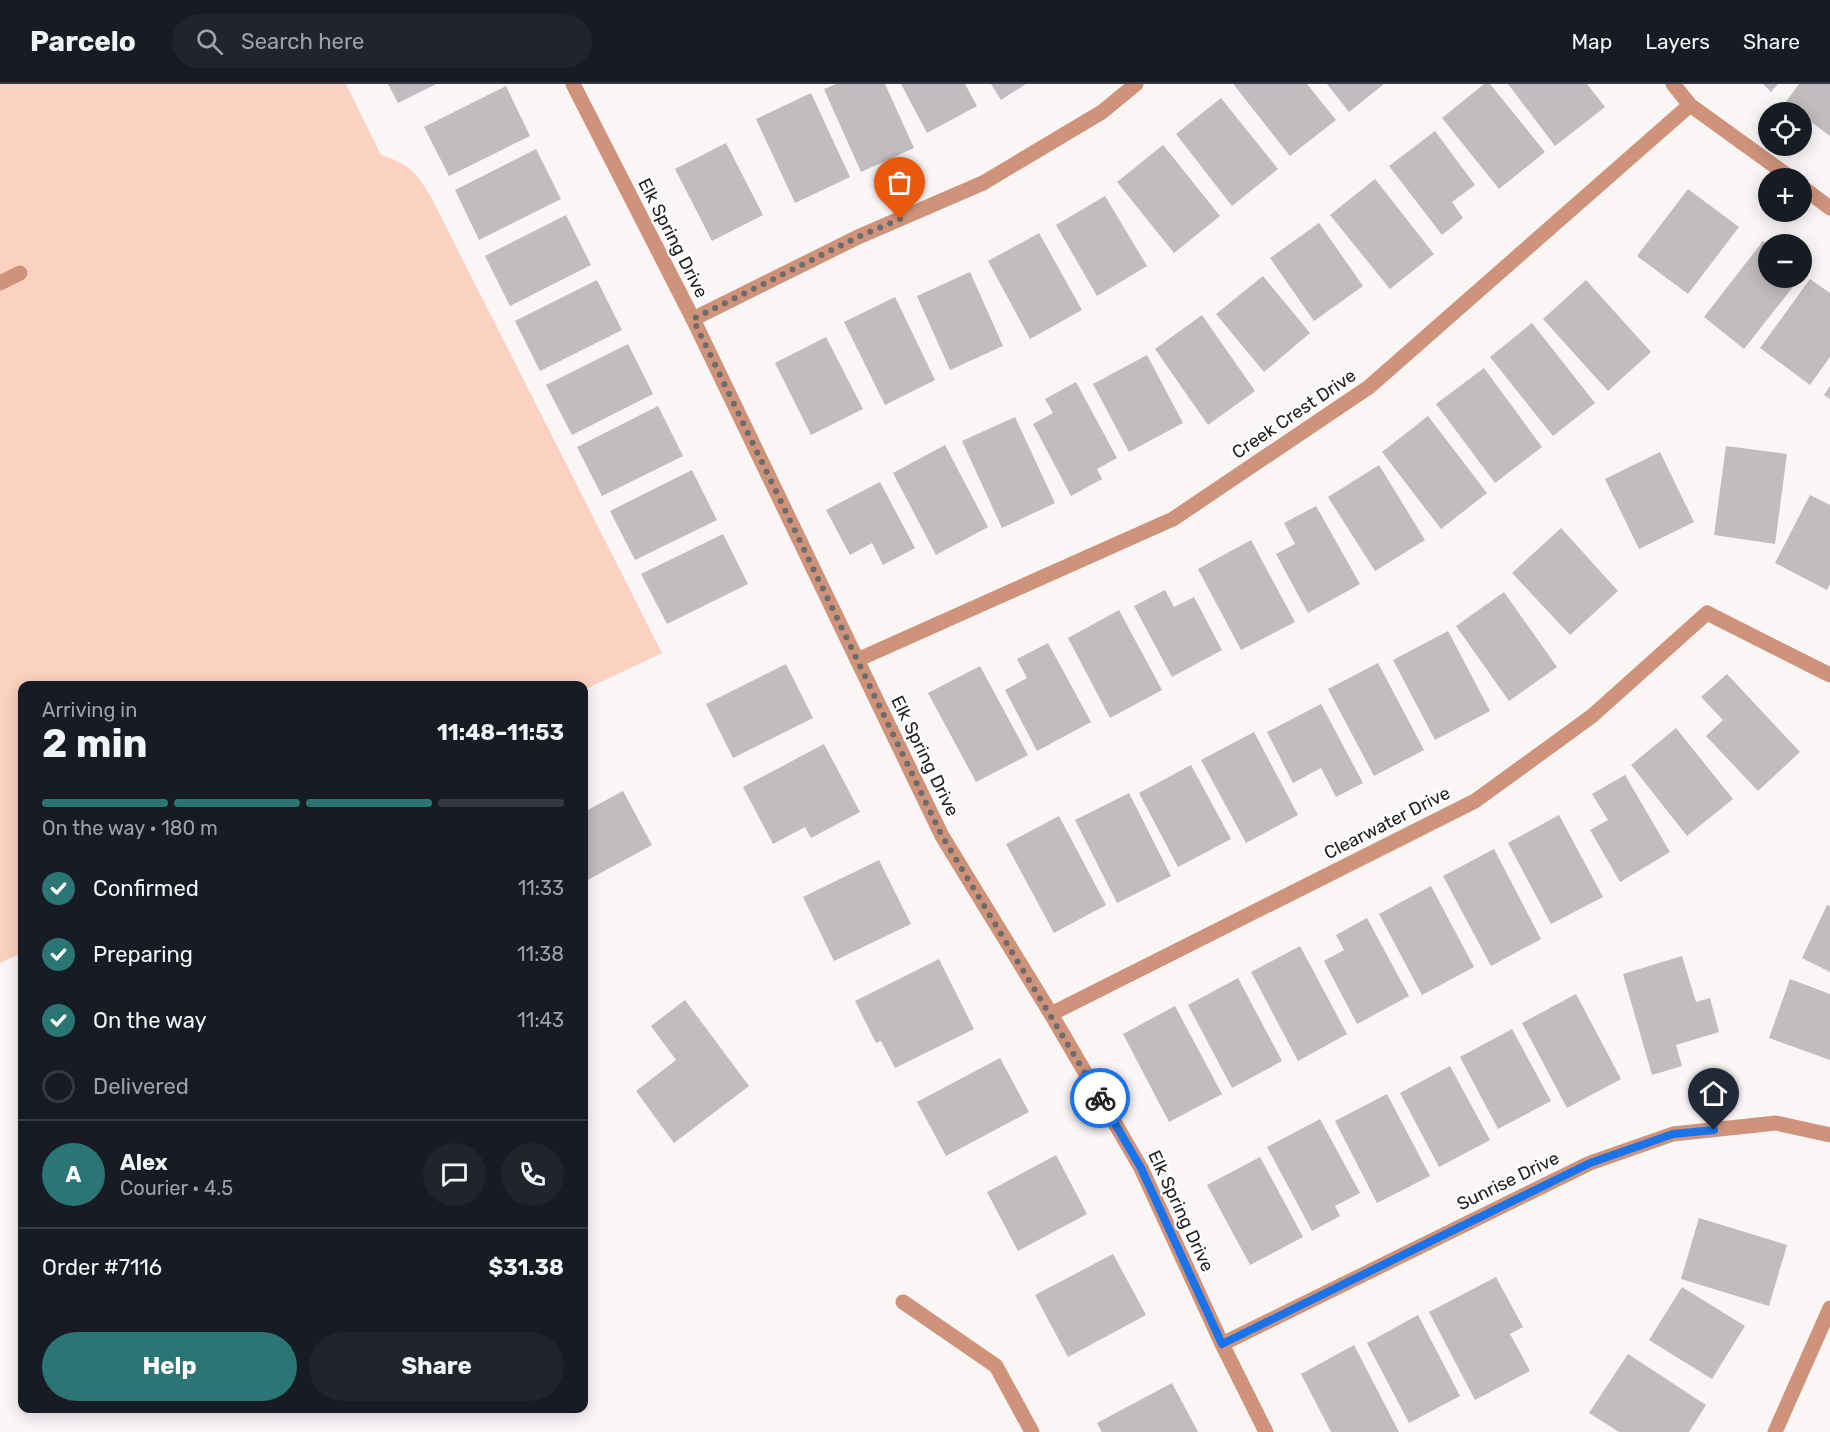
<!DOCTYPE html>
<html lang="en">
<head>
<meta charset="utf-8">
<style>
	body { margin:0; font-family:Rubik,sans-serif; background:#20242c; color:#f1f3f6; height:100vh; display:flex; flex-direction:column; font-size:22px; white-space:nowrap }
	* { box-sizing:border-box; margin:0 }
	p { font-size:20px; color:#9ea1a6 }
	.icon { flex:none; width:33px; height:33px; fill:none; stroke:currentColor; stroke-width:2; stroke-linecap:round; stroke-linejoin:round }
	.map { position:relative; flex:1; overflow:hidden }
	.panel { position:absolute; left:18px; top:597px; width:570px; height:732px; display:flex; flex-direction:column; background:#171b24; border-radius:12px; box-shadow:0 3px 15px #0003 }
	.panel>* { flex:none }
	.tools { position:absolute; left:1758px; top:18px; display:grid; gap:12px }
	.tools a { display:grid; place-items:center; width:54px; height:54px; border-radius:50%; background:#171b24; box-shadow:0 3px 15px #0003; font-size:30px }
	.pin { position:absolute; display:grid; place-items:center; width:51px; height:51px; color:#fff; margin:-62px -26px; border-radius:50% 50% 50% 0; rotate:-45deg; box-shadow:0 0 6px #0007 }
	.pin .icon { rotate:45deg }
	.courier { position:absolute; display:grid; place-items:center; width:60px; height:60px; margin:-30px; border:4px solid #1a73e8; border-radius:50%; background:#fff; color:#222; box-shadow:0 2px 8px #0007 }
	.head em { font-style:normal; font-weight:700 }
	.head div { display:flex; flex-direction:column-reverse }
	.head { display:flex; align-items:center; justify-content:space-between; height:102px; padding:0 24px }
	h1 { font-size:39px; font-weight:700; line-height:45px }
	.bar { display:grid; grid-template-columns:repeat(4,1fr); gap:9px 6px; align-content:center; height:72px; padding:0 24px }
	.bar i { height:8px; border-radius:4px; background:#363941 }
	.bar .active { background:#2b7574 }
	.bar p { grid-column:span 4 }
	.line { display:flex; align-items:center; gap:15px; padding:0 24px; border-top:2px solid #363941 }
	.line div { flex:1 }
	.round { display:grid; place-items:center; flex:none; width:63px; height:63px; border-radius:32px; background:#20242c }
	ol { padding:0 24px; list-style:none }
	li { display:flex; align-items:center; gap:18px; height:66px }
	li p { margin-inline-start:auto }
	li .icon { padding:6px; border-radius:50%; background:#2b7574; color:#fff; stroke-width:4 }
	li:last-child { color:#9ea1a6 }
	li i { width:33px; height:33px; border:3px solid #363941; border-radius:50% }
	.cta { display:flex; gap:12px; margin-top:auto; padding:12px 24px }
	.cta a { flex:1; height:69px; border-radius:36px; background:#2b7574; color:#fff; font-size:24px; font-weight:700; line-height:69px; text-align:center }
	.cta a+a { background:#20242c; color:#f1f3f6 }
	header { display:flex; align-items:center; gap:36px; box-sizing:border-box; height:84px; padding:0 30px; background:#171b24; border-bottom:2px solid #363941 }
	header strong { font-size:28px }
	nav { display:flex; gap:33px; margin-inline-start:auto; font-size:21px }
	.search { width:420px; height:54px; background:#20242c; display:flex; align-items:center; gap:15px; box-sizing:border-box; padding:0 21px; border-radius:33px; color:#9ea1a6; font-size:22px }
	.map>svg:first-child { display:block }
	.green { fill:#fbd2c1 }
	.building { fill:#c1bdbc }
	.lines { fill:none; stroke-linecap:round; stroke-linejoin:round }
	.street { stroke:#ce937a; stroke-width:15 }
	.done { stroke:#6e6c6b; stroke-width:6; stroke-dasharray:0 10.8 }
	.route { stroke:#1a73e8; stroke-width:8 }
	.labels { text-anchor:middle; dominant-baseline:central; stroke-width:5; stroke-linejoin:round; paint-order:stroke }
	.street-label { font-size:18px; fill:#232121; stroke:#fff }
</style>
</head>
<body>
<header>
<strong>Parcelo</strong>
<div class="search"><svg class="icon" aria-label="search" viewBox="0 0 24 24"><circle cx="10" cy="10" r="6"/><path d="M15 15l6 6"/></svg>Search here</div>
<nav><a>Map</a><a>Layers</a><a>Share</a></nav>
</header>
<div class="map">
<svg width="1830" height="1348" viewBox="0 0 1830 1348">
	<rect width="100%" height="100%" fill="#faf6f5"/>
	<path class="green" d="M0 0H346L381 71C409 80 415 87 430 111L662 569 584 606V602H22V869L0 879Z"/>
	<g class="building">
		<polygon points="388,0 436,0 398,19"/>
		<polygon points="836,0 885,0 914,64 861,88 824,5"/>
		<polygon points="901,0 965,0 977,22 927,49"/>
		<polygon points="991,0 1026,0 1001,16"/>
		<polygon points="1235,0 1307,0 1336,36 1290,72 1234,1"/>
		<polygon points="1327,0 1384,0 1349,28"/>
		<polygon points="1484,0 1490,0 1545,68 1499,105 1442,34"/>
		<polygon points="1508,0 1587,0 1605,23 1555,62"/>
		<polygon points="1763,0 1778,0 1771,8"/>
		<polygon points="1799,0 1830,0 1830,52 1802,31 1802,28 1785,19"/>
		<polygon points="506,2 530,52 449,92 424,43"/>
		<polygon points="811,9 850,93 795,119 756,35"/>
		<polygon points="1221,14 1278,85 1232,122 1176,50"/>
		<polygon points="1435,47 1475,101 1452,118 1463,134 1442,151 1389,82"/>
		<polygon points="726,59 763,131 712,157 675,85"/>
		<polygon points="1163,61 1220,132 1174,169 1117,98"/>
		<polygon points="536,65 561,115 479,156 455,106"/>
		<polygon points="1375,95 1434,170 1390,205 1330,131"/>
		<polygon points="1688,105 1739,143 1688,210 1637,172"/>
		<polygon points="1105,112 1147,182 1097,212 1056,141"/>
		<polygon points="566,131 591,181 510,222 485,172"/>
		<polygon points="1319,139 1363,202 1314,237 1270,174"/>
		<polygon points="1039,149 1082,226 1030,255 988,177"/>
		<polygon points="1763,157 1768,161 1768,194 1800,194 1744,265 1704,233"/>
		<polygon points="970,188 1003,262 950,286 917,212"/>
		<polygon points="1263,192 1310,249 1264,288 1216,230"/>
		<polygon points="1810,195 1830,209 1830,273 1810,301 1760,264"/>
		<polygon points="597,196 622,246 540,287 515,237"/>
		<polygon points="1586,196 1651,268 1608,307 1543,235"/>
		<polygon points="895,213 935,296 885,321 844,238"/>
		<polygon points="1202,231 1255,307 1208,341 1155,265"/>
		<polygon points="1532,239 1595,319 1553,352 1490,273"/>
		<polygon points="826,253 863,325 811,351 775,279"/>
		<polygon points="628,260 653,310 572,351 546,301"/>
		<polygon points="1147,271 1183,339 1129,368 1093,300"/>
		<polygon points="1484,284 1542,363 1495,399 1436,320"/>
		<polygon points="1076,298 1117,374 1097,385 1102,395 1071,412 1033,340 1053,329 1045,315"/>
		<polygon points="1830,302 1830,315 1824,311"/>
		<polygon points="658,322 683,372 602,412 577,363"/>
		<polygon points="1428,332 1487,409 1441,445 1382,368"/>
		<polygon points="1015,333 1055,419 1002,444 962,357"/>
		<polygon points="945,361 988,443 936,471 893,389"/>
		<polygon points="1726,362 1787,370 1775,460 1714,451"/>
		<polygon points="1660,368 1694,438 1639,465 1605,395"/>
		<polygon points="1379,381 1425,456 1375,487 1328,413"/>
		<polygon points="692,386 717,436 635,476 610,427"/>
		<polygon points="880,398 915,464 883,481 872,459 850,471 826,426"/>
		<polygon points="1810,411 1830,421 1830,500 1827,506 1775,479"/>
		<polygon points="1316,422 1360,500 1308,529 1276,470 1295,460 1284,439"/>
		<polygon points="1561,444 1618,507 1570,551 1512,489"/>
		<polygon points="723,450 748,500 667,540 641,490"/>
		<polygon points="1251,456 1295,538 1241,566 1198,485"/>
		<polygon points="1165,506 1174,523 1194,513 1222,566 1172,593 1134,522"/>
		<polygon points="1504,508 1557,583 1509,617 1456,542"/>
		<polygon points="1119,526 1162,606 1110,634 1068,554"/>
		<polygon points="1448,547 1490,627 1435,656 1393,576"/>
		<polygon points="1048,559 1091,638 1037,667 1005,606 1027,594 1017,575"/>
		<polygon points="1378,579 1424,666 1374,692 1328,605"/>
		<polygon points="786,580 813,634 733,674 706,620"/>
		<polygon points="980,582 1028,671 976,698 928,609"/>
		<polygon points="1727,590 1800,668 1758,707 1706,652 1723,636 1701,613"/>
		<polygon points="1321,620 1363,699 1336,713 1321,684 1293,699 1267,648"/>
		<polygon points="1676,644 1733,715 1687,752 1631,681"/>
		<polygon points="1254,648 1298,731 1246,759 1201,676"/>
		<polygon points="824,660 860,728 811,754 805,743 773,760 743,703"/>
		<polygon points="1191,681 1231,755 1178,783 1139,709"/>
		<polygon points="1625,691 1670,768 1620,798 1590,746 1608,736 1592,710"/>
		<polygon points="623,707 652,761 584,798 584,728"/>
		<polygon points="1129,709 1171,792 1117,819 1075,736"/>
		<polygon points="1559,731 1603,813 1551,840 1508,759"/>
		<polygon points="1059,732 1106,821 1054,849 1006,760"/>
		<polygon points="1494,765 1541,855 1491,882 1443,792"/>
		<polygon points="879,776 911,840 834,877 803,813"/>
		<polygon points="1431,802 1474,883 1422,911 1379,830"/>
		<polygon points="1827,821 1830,822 1830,888 1802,874"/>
		<polygon points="1367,834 1409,912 1357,940 1324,877 1344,866 1336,851"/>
		<polygon points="1300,862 1347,950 1298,977 1251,888"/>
		<polygon points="1682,872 1696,918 1710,914 1719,948 1676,961 1682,982 1652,991 1623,890"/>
		<polygon points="939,875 974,945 895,984 881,957 876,959 855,917"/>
		<polygon points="1238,894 1282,977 1232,1004 1188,921"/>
		<polygon points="1790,895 1830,910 1830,976 1769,954"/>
		<polygon points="1576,910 1621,995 1567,1024 1522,939"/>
		<polygon points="685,916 749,1002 674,1059 636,1007 676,976 651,942"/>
		<polygon points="1175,922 1222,1010 1169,1038 1123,950"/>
		<polygon points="1512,945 1551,1017 1498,1045 1460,973"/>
		<polygon points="1000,974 1029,1028 946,1072 917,1018"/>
		<polygon points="1450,982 1490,1056 1439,1083 1400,1009"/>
		<polygon points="1387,1010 1430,1092 1377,1119 1335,1037"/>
		<polygon points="1320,1035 1360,1109 1335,1122 1340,1132 1312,1147 1267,1063"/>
		<polygon points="1056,1071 1087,1130 1018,1167 987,1108"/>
		<polygon points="1260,1073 1303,1153 1250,1181 1207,1101"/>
		<polygon points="1699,1134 1787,1161 1769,1222 1681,1195"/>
		<polygon points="1113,1170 1146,1231 1068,1273 1035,1211"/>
		<polygon points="1496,1193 1523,1243 1510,1250 1530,1287 1475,1316 1429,1228"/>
		<polygon points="1682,1203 1745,1242 1712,1295 1649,1256"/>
		<polygon points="1418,1231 1460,1312 1409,1339 1367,1259"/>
		<polygon points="1354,1261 1399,1348 1331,1348 1301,1290"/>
		<polygon points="1628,1270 1706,1321 1689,1348 1619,1348 1589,1329"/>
		<polygon points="1172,1299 1198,1348 1102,1348 1097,1339"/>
	</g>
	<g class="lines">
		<g class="street">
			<polyline points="573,0 693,235 942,752 1051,930 1141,1084 1222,1260 1266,1348"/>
			<polyline points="1673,0 1690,21 1791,94"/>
			<polyline points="1802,103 1830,124"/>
			<polyline points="0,199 20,189"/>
			<polyline points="693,235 858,153 983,99 1102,28 1136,0"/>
			<polyline points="857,576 1173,435 1369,303 1690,21"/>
			<polyline points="1051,930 1475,717 1592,632 1707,529 1830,591"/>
			<polyline points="903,1218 996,1282 1032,1348"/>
			<polyline points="1222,1260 1590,1079 1673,1050 1776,1039 1830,1051"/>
			<polyline points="1775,1348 1830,1224"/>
		</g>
	</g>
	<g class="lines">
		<polyline class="done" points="900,135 858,153 693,235 942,752 1100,1014"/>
		<polyline class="route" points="1100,1014 1141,1084 1222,1260 1590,1079 1673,1050 1714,1046"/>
	</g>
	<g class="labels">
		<g class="street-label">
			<text transform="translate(673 154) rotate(63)">Elk Spring Drive</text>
			<text transform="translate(1294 330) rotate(-34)">Creek Crest Drive</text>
			<text transform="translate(925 672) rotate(64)">Elk Spring Drive</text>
			<text transform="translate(1387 739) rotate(-27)">Clearwater Drive</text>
			<text transform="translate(1508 1097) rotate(-26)">Sunrise Drive</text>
			<text transform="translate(1181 1127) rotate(65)">Elk Spring Drive</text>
		</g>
	</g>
</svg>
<div class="tools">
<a><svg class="icon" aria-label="locate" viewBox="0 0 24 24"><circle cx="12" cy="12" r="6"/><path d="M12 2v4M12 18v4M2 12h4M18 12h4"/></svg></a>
<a>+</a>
<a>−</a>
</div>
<div class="pin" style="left:900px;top:135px;background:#ea580c"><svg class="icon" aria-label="bag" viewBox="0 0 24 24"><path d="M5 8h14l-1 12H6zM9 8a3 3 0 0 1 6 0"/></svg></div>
<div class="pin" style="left:1714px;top:1046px;background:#1f2937"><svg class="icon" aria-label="home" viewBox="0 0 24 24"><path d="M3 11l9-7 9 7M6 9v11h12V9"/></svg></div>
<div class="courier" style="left:1100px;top:1014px"><svg class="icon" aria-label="bike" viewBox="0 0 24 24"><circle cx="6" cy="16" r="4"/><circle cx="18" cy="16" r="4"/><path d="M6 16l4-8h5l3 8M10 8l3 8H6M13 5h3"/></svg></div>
<section class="panel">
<div class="head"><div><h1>2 min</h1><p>Arriving in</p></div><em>11:48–11:53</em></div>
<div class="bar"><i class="active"></i><i class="active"></i><i class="active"></i><i></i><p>On the way · 180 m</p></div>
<ol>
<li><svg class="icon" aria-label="check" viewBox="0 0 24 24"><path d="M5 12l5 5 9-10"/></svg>Confirmed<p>11:33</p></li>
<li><svg class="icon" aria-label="check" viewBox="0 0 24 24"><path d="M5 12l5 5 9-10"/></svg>Preparing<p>11:38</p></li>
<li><svg class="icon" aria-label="check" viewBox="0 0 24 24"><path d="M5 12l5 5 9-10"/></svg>On the way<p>11:43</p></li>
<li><i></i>Delivered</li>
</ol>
<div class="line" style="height:108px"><b class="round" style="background:#2b7574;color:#fff">A</b><div><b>Alex</b><p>Courier · 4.5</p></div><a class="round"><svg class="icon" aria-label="chat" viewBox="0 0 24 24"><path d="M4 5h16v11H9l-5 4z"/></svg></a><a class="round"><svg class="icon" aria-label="phone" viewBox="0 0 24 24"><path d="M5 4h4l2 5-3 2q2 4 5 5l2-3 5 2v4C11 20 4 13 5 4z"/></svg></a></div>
<div class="line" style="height:78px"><div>Order #7116</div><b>$31.38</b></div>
<div class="cta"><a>Help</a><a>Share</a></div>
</section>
</div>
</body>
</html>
